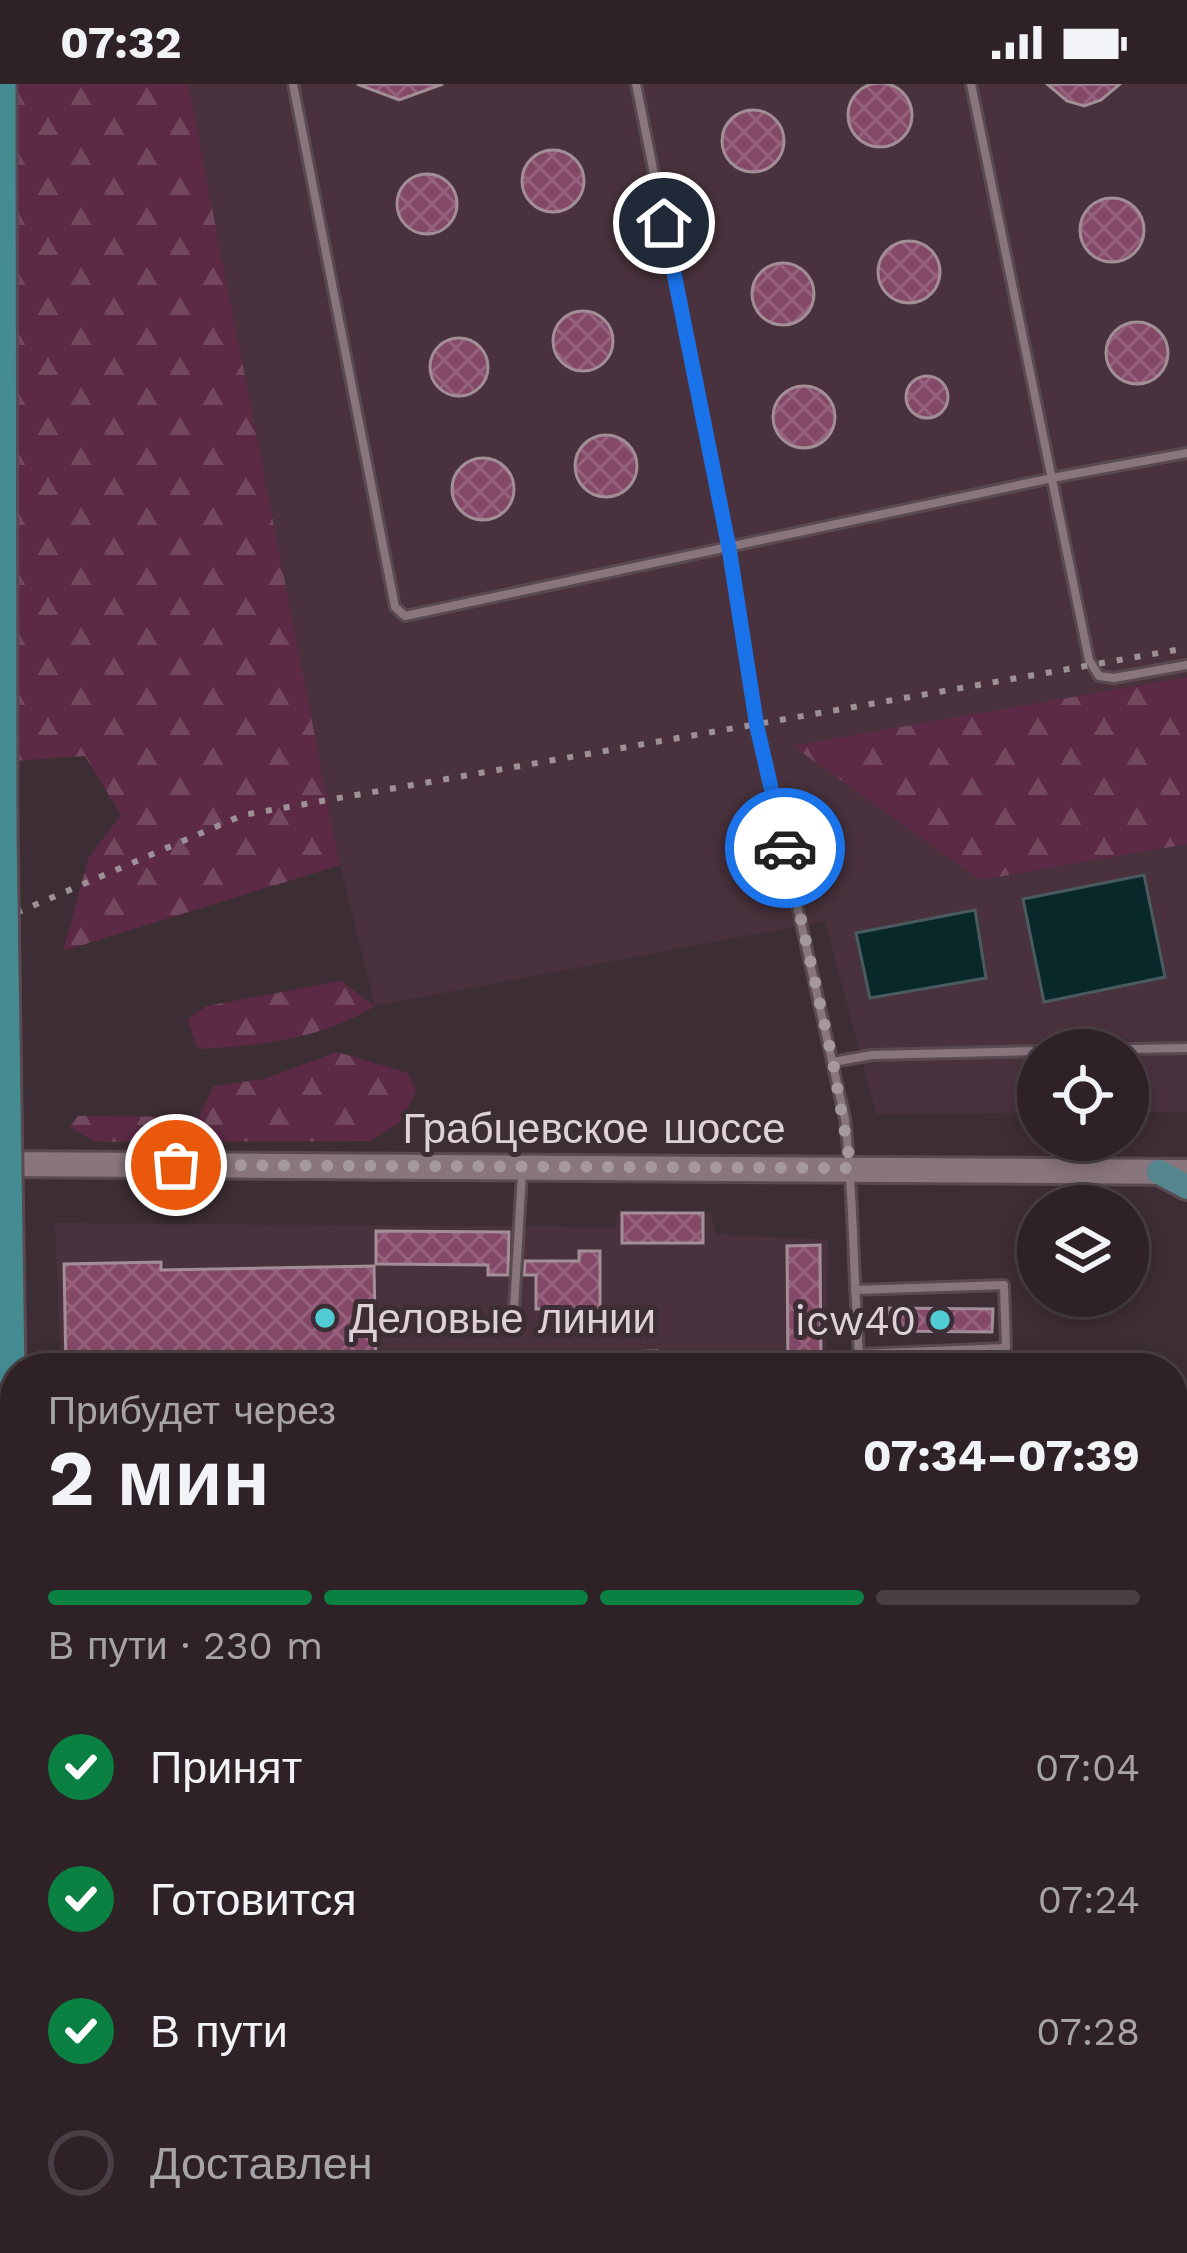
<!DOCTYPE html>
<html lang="ru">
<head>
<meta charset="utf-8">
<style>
	body { margin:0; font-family:"Work Sans",sans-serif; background:#3a2f33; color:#f1f3f6; height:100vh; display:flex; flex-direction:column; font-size:45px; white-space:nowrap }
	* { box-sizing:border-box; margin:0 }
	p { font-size:39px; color:#a7a4a7 }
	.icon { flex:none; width:66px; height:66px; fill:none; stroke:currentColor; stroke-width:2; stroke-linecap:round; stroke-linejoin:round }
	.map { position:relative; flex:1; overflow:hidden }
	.sheet { position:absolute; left:0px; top:1269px; width:1188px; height:900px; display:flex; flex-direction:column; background:#2e2227; border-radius:48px 48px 0 0; box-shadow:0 6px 18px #0003,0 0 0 3px #493f44 }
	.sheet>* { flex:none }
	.controls { position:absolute; left:1017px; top:945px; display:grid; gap:24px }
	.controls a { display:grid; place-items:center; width:132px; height:132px; border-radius:50%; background:#2e2227; box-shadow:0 6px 18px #0003,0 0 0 3px #493f44; font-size:60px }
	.pin { position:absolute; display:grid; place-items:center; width:102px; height:102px; color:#fff; margin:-51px; border:6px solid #fff; border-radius:50%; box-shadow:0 3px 12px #0007 }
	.courier { position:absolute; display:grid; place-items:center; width:120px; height:120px; margin:-60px; border:9px solid #1a73e8; border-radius:50%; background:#fff; color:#222; box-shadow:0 3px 15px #0007 }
	.headline em { font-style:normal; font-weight:700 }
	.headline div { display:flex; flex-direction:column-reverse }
	.headline { display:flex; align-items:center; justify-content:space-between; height:204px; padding:0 48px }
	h1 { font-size:78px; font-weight:700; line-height:90px }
	.bar { display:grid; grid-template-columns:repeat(4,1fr); gap:18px 12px; align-content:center; height:144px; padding:0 48px }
	.bar i { height:15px; border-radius:9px; background:#493f44 }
	.bar .current { background:#0b8043 }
	.bar p { grid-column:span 4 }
	ol { padding:0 48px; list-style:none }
	li { display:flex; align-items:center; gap:36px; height:132px }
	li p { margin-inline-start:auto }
	li .icon { padding:12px; border-radius:50%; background:#0b8043; color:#fff; stroke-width:4 }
	li:last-child { color:#a7a4a7 }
	li i { width:66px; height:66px; border:6px solid #493f44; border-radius:50% }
	.status { display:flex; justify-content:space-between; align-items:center; height:84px; padding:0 60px; background:#2e2227; direction:ltr }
	.status svg { height:33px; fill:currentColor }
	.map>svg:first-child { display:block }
	.built { fill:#49323d }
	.forest { fill:url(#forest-firs) }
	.water { fill:#09282a; stroke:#495b5e; stroke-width:3 }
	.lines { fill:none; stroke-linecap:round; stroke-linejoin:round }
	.stream { stroke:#495b5e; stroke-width:6 }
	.building { fill:url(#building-cross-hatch); stroke:#a28e97; stroke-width:3 }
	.service-casing { stroke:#584a50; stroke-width:14 }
	.tertiary-casing { stroke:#584a50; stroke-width:27 }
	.secondary-casing { stroke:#584a50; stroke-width:30 }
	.primary-casing { stroke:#584a50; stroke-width:30 }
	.trunk-casing { stroke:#584a50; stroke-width:33 }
	.service { stroke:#89757e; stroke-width:8 }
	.tertiary { stroke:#89757e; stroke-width:21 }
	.secondary { stroke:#89757e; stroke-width:24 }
	.primary { stroke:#55868d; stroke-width:24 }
	.trunk { stroke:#448c92; stroke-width:27 }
	.rail { stroke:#9e9196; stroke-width:6; stroke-dasharray:6 12; stroke-linecap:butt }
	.trunk-bridge-casing { stroke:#584a50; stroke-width:33; stroke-linecap:butt }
	.trunk-bridge { stroke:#448c92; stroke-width:27 }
	.done { stroke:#a5989e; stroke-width:12; stroke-dasharray:0 21.6 }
	.route { stroke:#1a73e8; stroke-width:15 }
	.poi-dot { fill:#51ccd4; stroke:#3d2d34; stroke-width:4.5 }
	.labels { text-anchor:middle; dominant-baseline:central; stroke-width:10; stroke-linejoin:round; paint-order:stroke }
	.street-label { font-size:42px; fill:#ddd2d7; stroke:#3d2d34 }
	.poi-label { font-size:42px; fill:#ddd2d7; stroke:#3d2d34; text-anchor:start }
</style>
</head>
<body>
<div class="status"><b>07:32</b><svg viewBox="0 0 49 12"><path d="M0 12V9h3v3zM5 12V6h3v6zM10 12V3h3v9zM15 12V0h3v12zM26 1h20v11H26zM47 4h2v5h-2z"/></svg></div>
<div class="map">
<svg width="1187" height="2169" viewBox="0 0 1187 2169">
	<defs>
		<pattern id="forest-firs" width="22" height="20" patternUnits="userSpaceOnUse" patternTransform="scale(3)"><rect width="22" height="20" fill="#5c2a45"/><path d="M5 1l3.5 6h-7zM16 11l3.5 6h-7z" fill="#73485f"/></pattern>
		<pattern id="building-cross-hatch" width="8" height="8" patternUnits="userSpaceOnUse" patternTransform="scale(3)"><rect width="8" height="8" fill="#854968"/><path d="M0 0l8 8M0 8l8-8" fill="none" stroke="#96627d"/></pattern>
	</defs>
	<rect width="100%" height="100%" fill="#3d2d34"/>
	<g class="built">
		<polygon points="188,0 1187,0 1187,593 795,663 980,796 1187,760 1187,1028 1128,1028 1128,966 1038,966 1038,1029 876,1030 825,837 375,922 340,781"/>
		<polygon points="619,1126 711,1129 716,1150 828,1156 826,1284 61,1284 55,1139 615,1143"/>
	</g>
	<g class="forest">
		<polygon points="0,0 188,0 340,781 63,867 89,773 121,731 85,672 0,678"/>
		<polygon points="1187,593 1187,760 980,796 793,662"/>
		<path d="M341 897 375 922C322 955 259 962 197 965L188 935 207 922Z"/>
		<polygon points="337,968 408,989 416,1007 402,1037 370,1057 96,1058 70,1043 78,1032 199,1033 214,1002 264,995"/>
		<polygon points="144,2154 696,2154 708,2169 148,2169"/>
	</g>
	<g class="water">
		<polygon points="1144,791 1165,893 1044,918 1023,815"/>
		<polygon points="975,826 986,894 870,914 856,849"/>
	</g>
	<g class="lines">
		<polyline class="stream" points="164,2154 184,2169"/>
	</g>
	<g class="building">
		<circle cx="880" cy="31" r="32"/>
		<polygon points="357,0 443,0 399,16"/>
		<polygon points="1047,0 1120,0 1101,16 1084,22 1067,17"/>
		<circle cx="753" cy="57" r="31"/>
		<circle cx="553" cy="97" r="31"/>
		<circle cx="427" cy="120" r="30"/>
		<circle cx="1112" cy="146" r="32"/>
		<circle cx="909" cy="188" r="31"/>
		<circle cx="783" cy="210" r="31"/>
		<circle cx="583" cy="257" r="30"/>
		<circle cx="1137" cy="269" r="31"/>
		<circle cx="459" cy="283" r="29"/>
		<circle cx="927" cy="313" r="21"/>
		<circle cx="804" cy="333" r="31"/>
		<circle cx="606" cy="382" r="31"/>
		<circle cx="483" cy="405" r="31"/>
		<rect x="622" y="1129" width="81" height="30"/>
		<polygon points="376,1147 509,1148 508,1191 488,1191 488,1181 376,1180"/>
		<polygon points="820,1161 821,1284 788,1284 787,1162"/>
		<polygon points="579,1167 600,1167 600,1225 536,1225 536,1191 524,1191 525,1177 579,1177"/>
		<polygon points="161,1178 161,1186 374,1182 376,1284 66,1284 64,1180"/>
		<polygon points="887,1224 993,1225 992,1248 887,1247"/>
		<polygon points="657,1267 658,1284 509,1284 509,1271"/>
	</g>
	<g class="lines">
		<g class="service-casing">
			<g id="service">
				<polyline points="293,0 395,523 405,532 1052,394 1187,369"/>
				<path d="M636 0 729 464 757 643 845 1035C854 1113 853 1191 859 1270L1006 1264 1004 1201 855 1206"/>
				<polyline points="971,0 1089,576 1099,592 1114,594 1187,581"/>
				<polyline points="1073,966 1187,964"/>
				<polyline points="833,978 872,971 1038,967"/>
				<polyline points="514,1225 522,1090"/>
			</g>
		</g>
		<g class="tertiary-casing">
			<g id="tertiary">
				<polyline points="1173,1442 1187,1475"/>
				<polyline points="1173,1518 1187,1522"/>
			</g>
		</g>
		<g class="secondary-casing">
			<polyline id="secondary" points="0,1080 1187,1088"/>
		</g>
		<g class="primary-casing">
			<g id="primary">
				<polyline points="1159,1088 1187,1103"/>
				<polyline points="1173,1352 1187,1320"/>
				<polyline points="54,2154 58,2169"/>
				<polyline points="893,2169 902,2154"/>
			</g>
		</g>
		<g class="trunk-casing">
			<g id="trunk">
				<polyline points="2,0 3,746"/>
				<polyline points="14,1495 15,1540"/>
				<polyline points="31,2154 31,2169"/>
			</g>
		</g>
		<use href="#service" class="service"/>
		<use href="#tertiary" class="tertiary"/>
		<use href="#secondary" class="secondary"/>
		<use href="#primary" class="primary"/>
		<use href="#trunk" class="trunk"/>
		<g class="rail">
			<polyline points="0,836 243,731 1187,564"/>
			<polyline points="0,1358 15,1359"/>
		</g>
		<g class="trunk-bridge-casing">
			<polyline id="trunk-bridge" points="3,746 14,1495"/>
		</g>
		<use href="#trunk-bridge" class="trunk-bridge"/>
	</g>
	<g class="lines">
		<polyline class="done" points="176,1081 851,1084 833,978 785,764"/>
		<polyline class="route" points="664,139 729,464 757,643 785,764"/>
	</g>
	<g class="poi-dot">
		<circle cx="325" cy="1234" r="12"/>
		<circle cx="940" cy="1236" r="12"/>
	</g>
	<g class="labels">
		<g class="street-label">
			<text x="594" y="1044">Грабцевское шоссе</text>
		</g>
		<g class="poi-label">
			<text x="349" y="1234">Деловые линии</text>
			<text x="916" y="1236" text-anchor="end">icw40</text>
		</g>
	</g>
</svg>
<div class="controls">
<a><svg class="icon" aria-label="locate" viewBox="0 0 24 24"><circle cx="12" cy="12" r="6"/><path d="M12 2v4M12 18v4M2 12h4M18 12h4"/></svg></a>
<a><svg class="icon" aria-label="layers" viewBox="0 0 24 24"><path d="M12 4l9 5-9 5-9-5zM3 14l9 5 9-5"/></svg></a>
</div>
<div class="pin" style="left:176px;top:1081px;background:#ea580c"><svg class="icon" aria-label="bag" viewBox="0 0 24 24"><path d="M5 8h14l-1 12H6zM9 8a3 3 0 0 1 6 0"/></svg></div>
<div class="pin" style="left:664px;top:139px;background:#1f2937"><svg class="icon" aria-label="home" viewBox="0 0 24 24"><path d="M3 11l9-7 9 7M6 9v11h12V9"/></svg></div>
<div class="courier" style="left:785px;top:764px"><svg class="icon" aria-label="car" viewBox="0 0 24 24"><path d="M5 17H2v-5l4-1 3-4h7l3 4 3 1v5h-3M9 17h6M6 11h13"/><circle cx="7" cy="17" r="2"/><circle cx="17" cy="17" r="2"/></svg></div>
<section class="sheet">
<div class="headline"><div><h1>2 мин</h1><p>Прибудет через</p></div><em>07:34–07:39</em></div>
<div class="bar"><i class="current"></i><i class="current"></i><i class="current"></i><i></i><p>В пути · 230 m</p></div>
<ol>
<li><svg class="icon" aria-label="check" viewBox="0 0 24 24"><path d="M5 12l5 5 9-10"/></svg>Принят<p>07:04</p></li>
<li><svg class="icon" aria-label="check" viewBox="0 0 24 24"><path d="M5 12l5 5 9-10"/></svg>Готовится<p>07:24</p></li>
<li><svg class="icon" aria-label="check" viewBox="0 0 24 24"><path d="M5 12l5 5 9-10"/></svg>В пути<p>07:28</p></li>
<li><i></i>Доставлен</li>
</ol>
</section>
</div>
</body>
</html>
